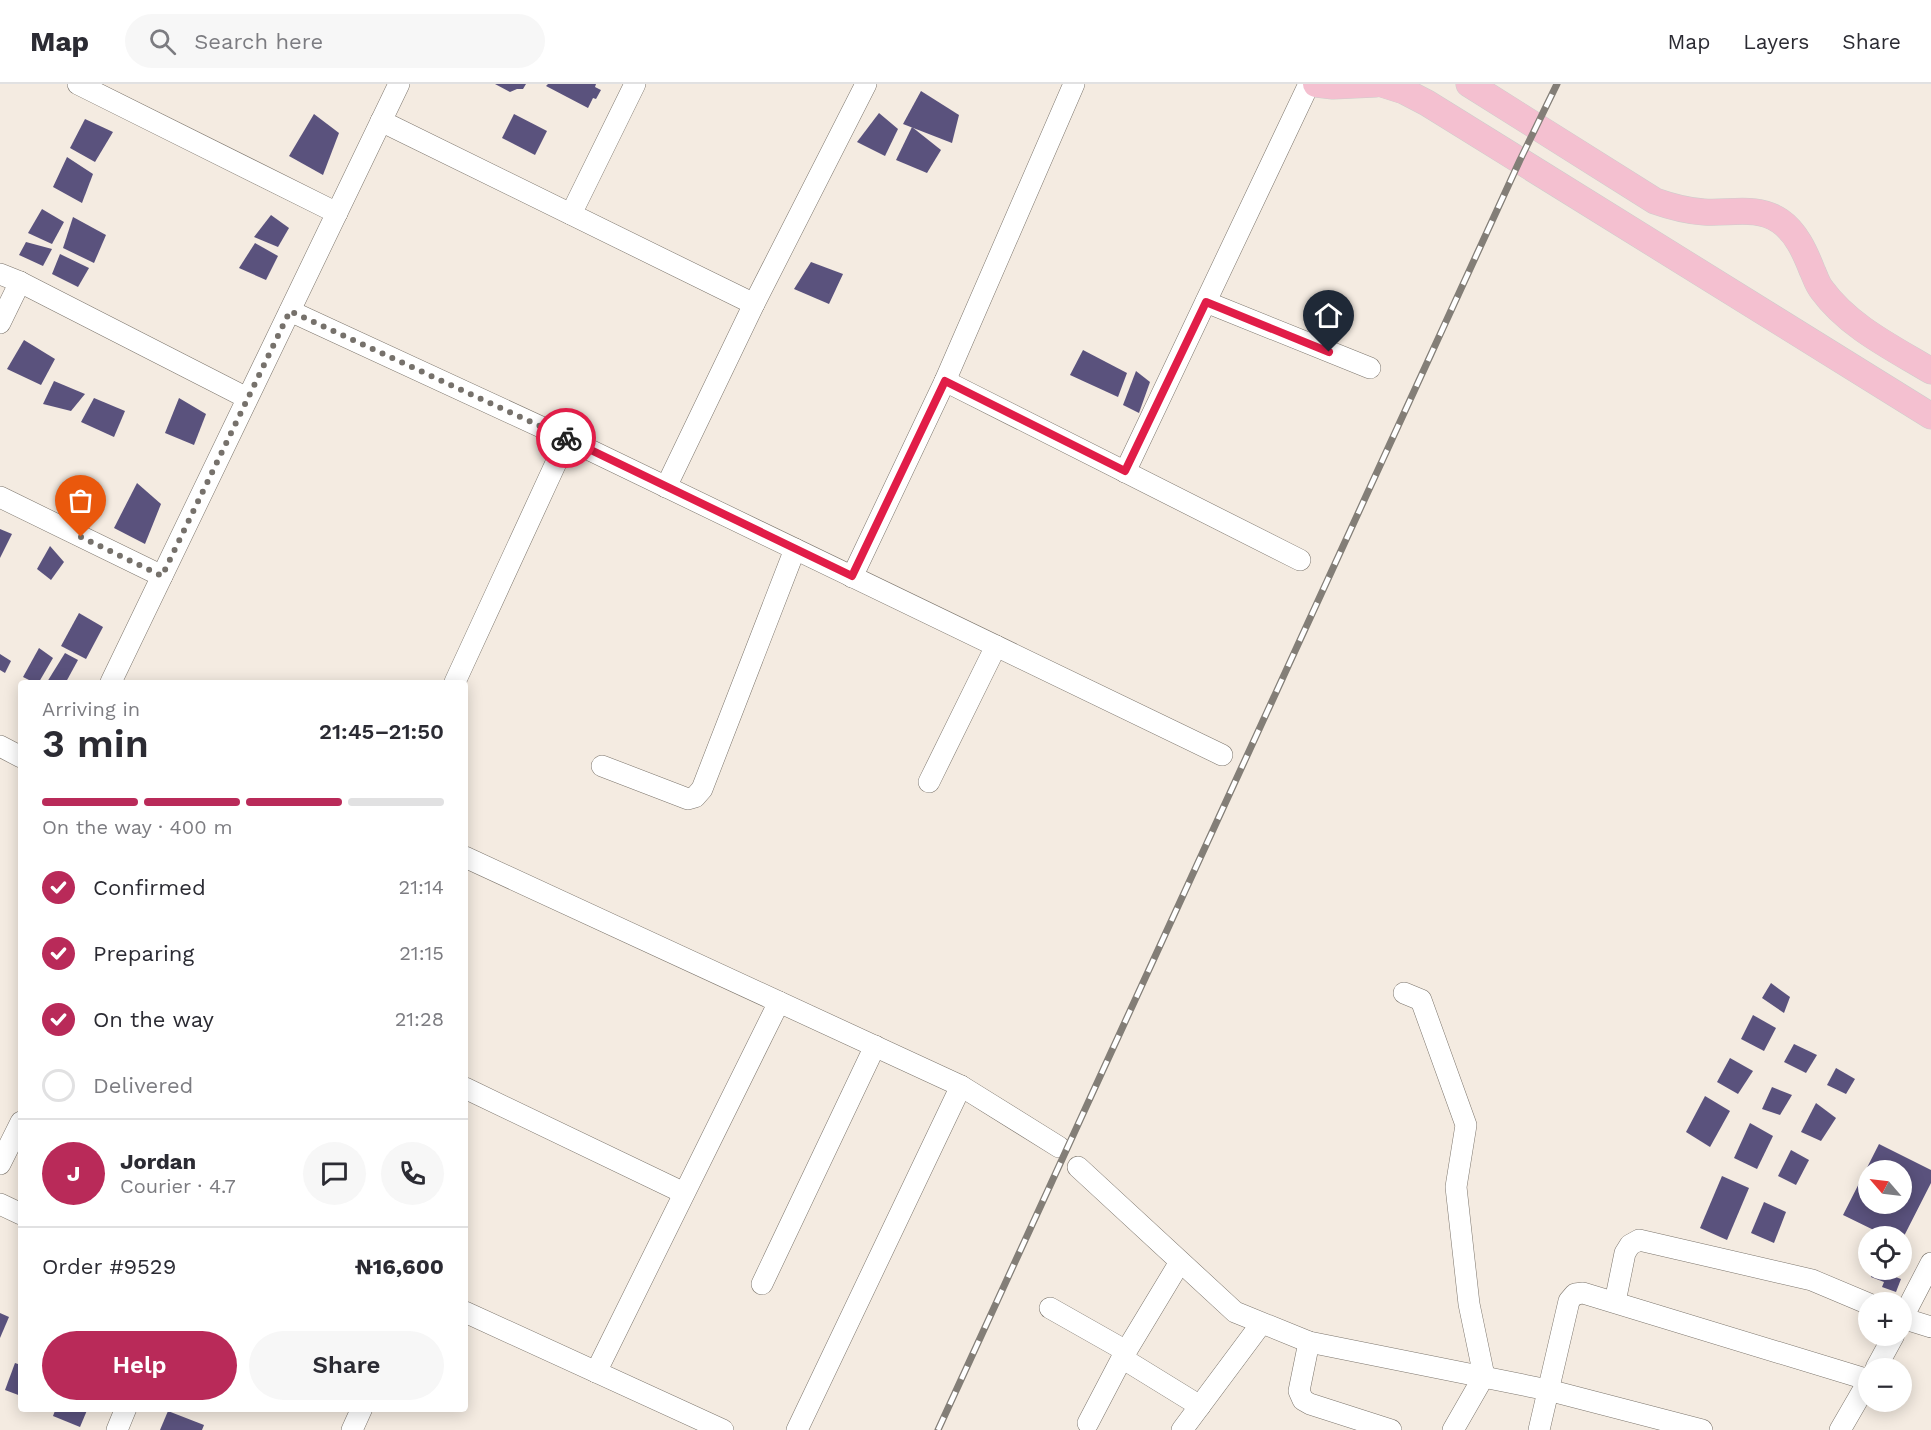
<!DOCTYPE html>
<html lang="en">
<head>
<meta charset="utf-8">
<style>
	body { margin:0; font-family:"Work Sans",sans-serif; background:#f7f7f7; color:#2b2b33; height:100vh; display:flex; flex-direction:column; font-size:22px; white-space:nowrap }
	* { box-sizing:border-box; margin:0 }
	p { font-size:20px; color:#7c7c81 }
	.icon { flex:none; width:33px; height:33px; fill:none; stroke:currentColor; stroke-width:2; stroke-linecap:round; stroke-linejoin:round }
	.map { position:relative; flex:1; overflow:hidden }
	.sheet { position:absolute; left:18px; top:596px; width:450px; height:732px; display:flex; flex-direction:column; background:#fff; border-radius:6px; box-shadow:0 3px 15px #0003 }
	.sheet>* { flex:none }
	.needle { width:39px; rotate:298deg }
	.controls { position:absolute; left:1858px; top:1076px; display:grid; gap:12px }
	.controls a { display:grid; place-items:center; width:54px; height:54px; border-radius:50%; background:#fff; box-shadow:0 3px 15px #0003; font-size:30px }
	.pin { position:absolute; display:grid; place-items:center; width:51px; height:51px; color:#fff; margin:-62px -26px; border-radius:50% 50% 50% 0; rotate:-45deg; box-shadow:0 0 6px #0007 }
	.pin .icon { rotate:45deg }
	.courier { position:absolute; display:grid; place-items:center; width:60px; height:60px; margin:-30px; border:4px solid #e11d48; border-radius:50%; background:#fff; color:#222; box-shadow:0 2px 8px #0007 }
	.summary em { font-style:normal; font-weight:600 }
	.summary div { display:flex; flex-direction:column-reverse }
	.summary { display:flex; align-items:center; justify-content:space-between; height:102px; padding:0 24px }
	h1 { font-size:39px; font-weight:600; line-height:45px }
	.bar { display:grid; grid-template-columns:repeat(4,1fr); gap:9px 6px; align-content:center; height:72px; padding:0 24px }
	.bar i { height:8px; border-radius:4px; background:#e1e1e2 }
	.bar .on { background:#b92a59 }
	.bar p { grid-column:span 4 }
	.line { display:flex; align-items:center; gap:15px; padding:0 24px; border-top:2px solid #e1e1e2 }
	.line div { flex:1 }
	.round { display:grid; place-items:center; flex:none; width:63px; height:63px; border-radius:32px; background:#f7f7f7 }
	ol { padding:0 24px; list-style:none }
	li { display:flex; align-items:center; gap:18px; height:66px }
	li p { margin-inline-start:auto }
	li .icon { padding:6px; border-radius:50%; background:#b92a59; color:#fff; stroke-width:4 }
	li:last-child { color:#7c7c81 }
	li i { width:33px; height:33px; border:3px solid #e1e1e2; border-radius:50% }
	.cta { display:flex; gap:12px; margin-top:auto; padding:12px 24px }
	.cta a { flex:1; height:69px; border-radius:36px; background:#b92a59; color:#fff; font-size:24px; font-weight:600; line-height:69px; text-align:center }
	.cta a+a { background:#f7f7f7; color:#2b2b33 }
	header { display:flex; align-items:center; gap:36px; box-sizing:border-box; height:84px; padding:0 30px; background:#fff; border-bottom:2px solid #e1e1e2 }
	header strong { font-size:28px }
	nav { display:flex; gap:33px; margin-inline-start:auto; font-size:21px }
	.search { width:420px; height:54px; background:#f7f7f7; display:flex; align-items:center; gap:15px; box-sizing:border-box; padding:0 21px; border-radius:33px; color:#7c7c81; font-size:22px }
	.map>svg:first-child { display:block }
	.building { fill:#5a527d; fill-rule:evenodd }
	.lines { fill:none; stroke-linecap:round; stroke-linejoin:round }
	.minor-casing { stroke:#7c756c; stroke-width:22 }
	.major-casing { stroke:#cecdcc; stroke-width:27 }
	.minor { stroke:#fff; stroke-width:21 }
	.major { stroke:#f4c0d0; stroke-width:26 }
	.rail-casing { stroke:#837e77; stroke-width:7 }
	.rail { stroke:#fff; stroke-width:4.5; stroke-dasharray:14; stroke-linecap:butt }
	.done { stroke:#76716b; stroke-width:6; stroke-dasharray:0 10.8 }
	.route { stroke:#e11d48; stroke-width:8 }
</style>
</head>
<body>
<header>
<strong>Map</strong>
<div class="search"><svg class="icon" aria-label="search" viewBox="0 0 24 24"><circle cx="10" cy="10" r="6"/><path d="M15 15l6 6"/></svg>Search here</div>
<nav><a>Map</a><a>Layers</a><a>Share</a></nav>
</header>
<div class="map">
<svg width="1931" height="1346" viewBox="0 0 1931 1346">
	<rect width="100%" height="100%" fill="#f4ebe1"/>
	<g class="building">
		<polygon points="495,0 526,0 523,5 517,5 510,8"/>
		<polygon points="548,0 596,0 595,3 601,6 596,15 593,14 588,24 546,2"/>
		<polygon points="921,7 959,31 952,59 903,40"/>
		<polygon points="879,29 898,45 885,72 857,58"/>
		<polygon points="314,30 339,49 323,91 289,72"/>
		<polygon points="514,30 547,47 535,71 502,54"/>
		<polygon points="85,35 113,48 95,78 70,64"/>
		<polygon points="912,43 941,66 927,89 896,76"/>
		<polygon points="67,73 93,90 82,119 53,103"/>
		<polygon points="42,125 64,138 52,160 28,149"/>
		<polygon points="271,131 289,144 278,163 254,153"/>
		<polygon points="73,133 106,151 94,179 63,164"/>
		<polygon points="26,158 52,165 43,182 19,171"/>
		<polygon points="255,159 278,172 266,196 239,184"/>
		<polygon points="60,170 89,184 78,203 52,190"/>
		<polygon points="811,178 843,190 829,220 794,205"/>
		<polygon points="24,256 55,275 41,301 7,285"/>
		<polygon points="1083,266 1127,289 1118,313 1070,291"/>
		<polygon points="1136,287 1150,298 1139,329 1123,321"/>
		<polygon points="54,297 85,310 71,327 43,320"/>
		<polygon points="94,314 125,327 114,353 81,338"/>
		<polygon points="179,314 206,330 194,361 165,349"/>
		<polygon points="137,399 161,420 145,460 114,444"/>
		<polygon points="0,445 12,450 0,474"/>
		<polygon points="50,462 64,478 51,496 37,485"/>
		<polygon points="79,529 103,543 86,575 61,562"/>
		<polygon points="39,564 53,574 39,598 33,598 23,593"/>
		<polygon points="65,569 78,576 66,598 47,598"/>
		<polygon points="0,570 11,577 5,589 0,586"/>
		<polygon points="1771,899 1790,913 1784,929 1762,914"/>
		<polygon points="1753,931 1776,944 1764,967 1741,955"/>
		<polygon points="1794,960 1817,971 1806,989 1784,978"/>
		<polygon points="1730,974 1753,987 1738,1010 1717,998"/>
		<polygon points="1836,984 1855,995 1846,1010 1827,1001"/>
		<polygon points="1772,1003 1792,1011 1780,1031 1762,1025"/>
		<polygon points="1705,1012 1730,1027 1710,1063 1686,1048"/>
		<polygon points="1816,1019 1836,1034 1821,1057 1801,1048"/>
		<polygon points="1750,1039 1773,1052 1757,1085 1734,1074"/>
		<path d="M1879 1060 1931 1086V1099L1902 1156V1152H1886L1843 1131ZM1869 1086H1902V1119H1869Z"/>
		<polygon points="1791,1066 1809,1076 1796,1101 1778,1092"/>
		<polygon points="1722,1092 1749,1104 1727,1156 1700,1144"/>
		<polygon points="1764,1118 1786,1128 1774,1159 1751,1149"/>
		<polygon points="1874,1185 1901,1195 1896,1208 1882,1203 1884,1198 1871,1193"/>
		<polygon points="0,1229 9,1233 0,1254"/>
		<polygon points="15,1279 21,1281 21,1312 5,1306"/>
		<polygon points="56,1324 88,1324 80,1343 53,1332"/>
		<polygon points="168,1327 204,1341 202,1346 160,1346"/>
	</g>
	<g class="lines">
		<g class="minor-casing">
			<g id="minor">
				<polyline points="78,0 337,129"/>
				<polyline points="381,37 754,220"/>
				<polyline points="571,130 635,0"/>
				<polyline points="0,190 20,198 247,314"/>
				<polyline points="1206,218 1370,284"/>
				<polyline points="290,227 567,355 1222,671"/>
				<polyline points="0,239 20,198"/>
				<polyline points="945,297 1300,476"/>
				<polyline points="1125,388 1309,0"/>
				<polyline points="666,403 754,220 866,0"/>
				<polyline points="0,413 162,492"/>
				<polyline points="852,493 945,297 1074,0"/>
				<polyline points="111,598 399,0"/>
				<polyline points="455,598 567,355"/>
				<polyline points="0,662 21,673"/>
				<polyline points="602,682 688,715 695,713 702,705 795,465"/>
				<polyline points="929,698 996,562"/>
				<polyline points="465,773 961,1002 1059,1063"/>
				<polyline points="1404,909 1421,916 1466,1041 1456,1103 1469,1220 1484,1292 1453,1346"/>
				<polyline points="465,1004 684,1109"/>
				<polyline points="0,1080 21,1038"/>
				<polyline points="1078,1083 1235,1228 1309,1258 1548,1306 1702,1346"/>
				<polyline points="0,1120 21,1130"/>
				<polyline points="762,1200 875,962"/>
				<polyline points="1615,1218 1625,1169 1630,1161 1639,1156 1812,1196 1869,1220"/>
				<polyline points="1050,1224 1126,1267"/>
				<polyline points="465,1228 723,1346"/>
				<polyline points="1902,1234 1931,1243"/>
				<polyline points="1902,1235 1931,1179"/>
				<polyline points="1309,1258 1299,1307 1303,1316 1310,1320 1391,1346"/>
				<polyline points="1122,1274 1200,1322"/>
				<polyline points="1876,1284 1894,1251"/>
				<polyline points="596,1288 779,918"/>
				<polyline points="1088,1339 1122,1274 1180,1178"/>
				<polyline points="117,1346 126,1324"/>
				<polyline points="352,1346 362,1324"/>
				<polyline points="797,1346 961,1002"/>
				<polyline points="1182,1346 1261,1240"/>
				<polyline points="1539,1346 1569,1217 1575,1210 1583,1209 1869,1296 1840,1346"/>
			</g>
		</g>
		<g class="major-casing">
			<g id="major">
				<polyline points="1316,0 1333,2 1376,0"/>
				<polyline points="1382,0 1404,7 1427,19 1931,332"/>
				<path d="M1469 0 1655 117C1672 123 1687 127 1704 128 1729 130 1757 121 1780 137 1796 148 1805 168 1812 186 1815 192 1817 200 1822 206 1849 243 1893 264 1931 287"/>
			</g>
		</g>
		<use href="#minor" class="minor"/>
		<use href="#major" class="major"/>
		<g class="rail-casing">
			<polyline id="rail" points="938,1346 1520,76 1557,0"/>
		</g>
		<use href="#rail" class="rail"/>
	</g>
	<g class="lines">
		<polyline class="done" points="81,453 162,492 290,227 566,354"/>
		<polyline class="route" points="566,354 852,492 945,297 1125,387 1206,218 1329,268"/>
	</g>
</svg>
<div class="controls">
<a><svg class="needle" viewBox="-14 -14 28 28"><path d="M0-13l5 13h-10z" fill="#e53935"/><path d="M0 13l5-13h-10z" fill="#7c7c81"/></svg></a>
<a><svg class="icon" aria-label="locate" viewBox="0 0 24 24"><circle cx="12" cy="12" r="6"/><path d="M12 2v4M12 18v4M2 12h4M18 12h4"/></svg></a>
<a>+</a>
<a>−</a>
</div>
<div class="pin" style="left:81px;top:453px;background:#ea580c"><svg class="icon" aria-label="bag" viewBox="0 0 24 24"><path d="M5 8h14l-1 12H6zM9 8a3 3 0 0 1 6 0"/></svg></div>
<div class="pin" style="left:1329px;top:268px;background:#1f2937"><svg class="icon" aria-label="home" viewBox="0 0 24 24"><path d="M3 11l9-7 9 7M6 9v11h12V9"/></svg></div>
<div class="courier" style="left:566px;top:354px"><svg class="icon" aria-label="bike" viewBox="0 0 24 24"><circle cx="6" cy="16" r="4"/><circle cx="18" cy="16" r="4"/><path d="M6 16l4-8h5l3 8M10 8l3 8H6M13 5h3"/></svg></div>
<section class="sheet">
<div class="summary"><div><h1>3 min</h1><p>Arriving in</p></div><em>21:45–21:50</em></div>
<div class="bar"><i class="on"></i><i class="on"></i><i class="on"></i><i></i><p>On the way · 400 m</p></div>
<ol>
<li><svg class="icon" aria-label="check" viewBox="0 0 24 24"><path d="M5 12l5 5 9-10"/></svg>Confirmed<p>21:14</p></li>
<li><svg class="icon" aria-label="check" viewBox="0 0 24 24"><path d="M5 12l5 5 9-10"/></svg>Preparing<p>21:15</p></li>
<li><svg class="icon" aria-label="check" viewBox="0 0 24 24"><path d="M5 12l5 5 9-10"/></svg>On the way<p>21:28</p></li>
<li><i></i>Delivered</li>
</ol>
<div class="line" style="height:108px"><b class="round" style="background:#b92a59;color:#fff">J</b><div><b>Jordan</b><p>Courier · 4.7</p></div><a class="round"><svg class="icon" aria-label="chat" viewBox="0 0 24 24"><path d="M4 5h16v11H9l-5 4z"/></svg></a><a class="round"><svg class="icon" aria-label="phone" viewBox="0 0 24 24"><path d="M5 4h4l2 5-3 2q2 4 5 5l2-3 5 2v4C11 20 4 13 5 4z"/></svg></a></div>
<div class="line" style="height:78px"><div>Order #9529</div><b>₦16,600</b></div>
<div class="cta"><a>Help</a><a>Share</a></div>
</section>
</div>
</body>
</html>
